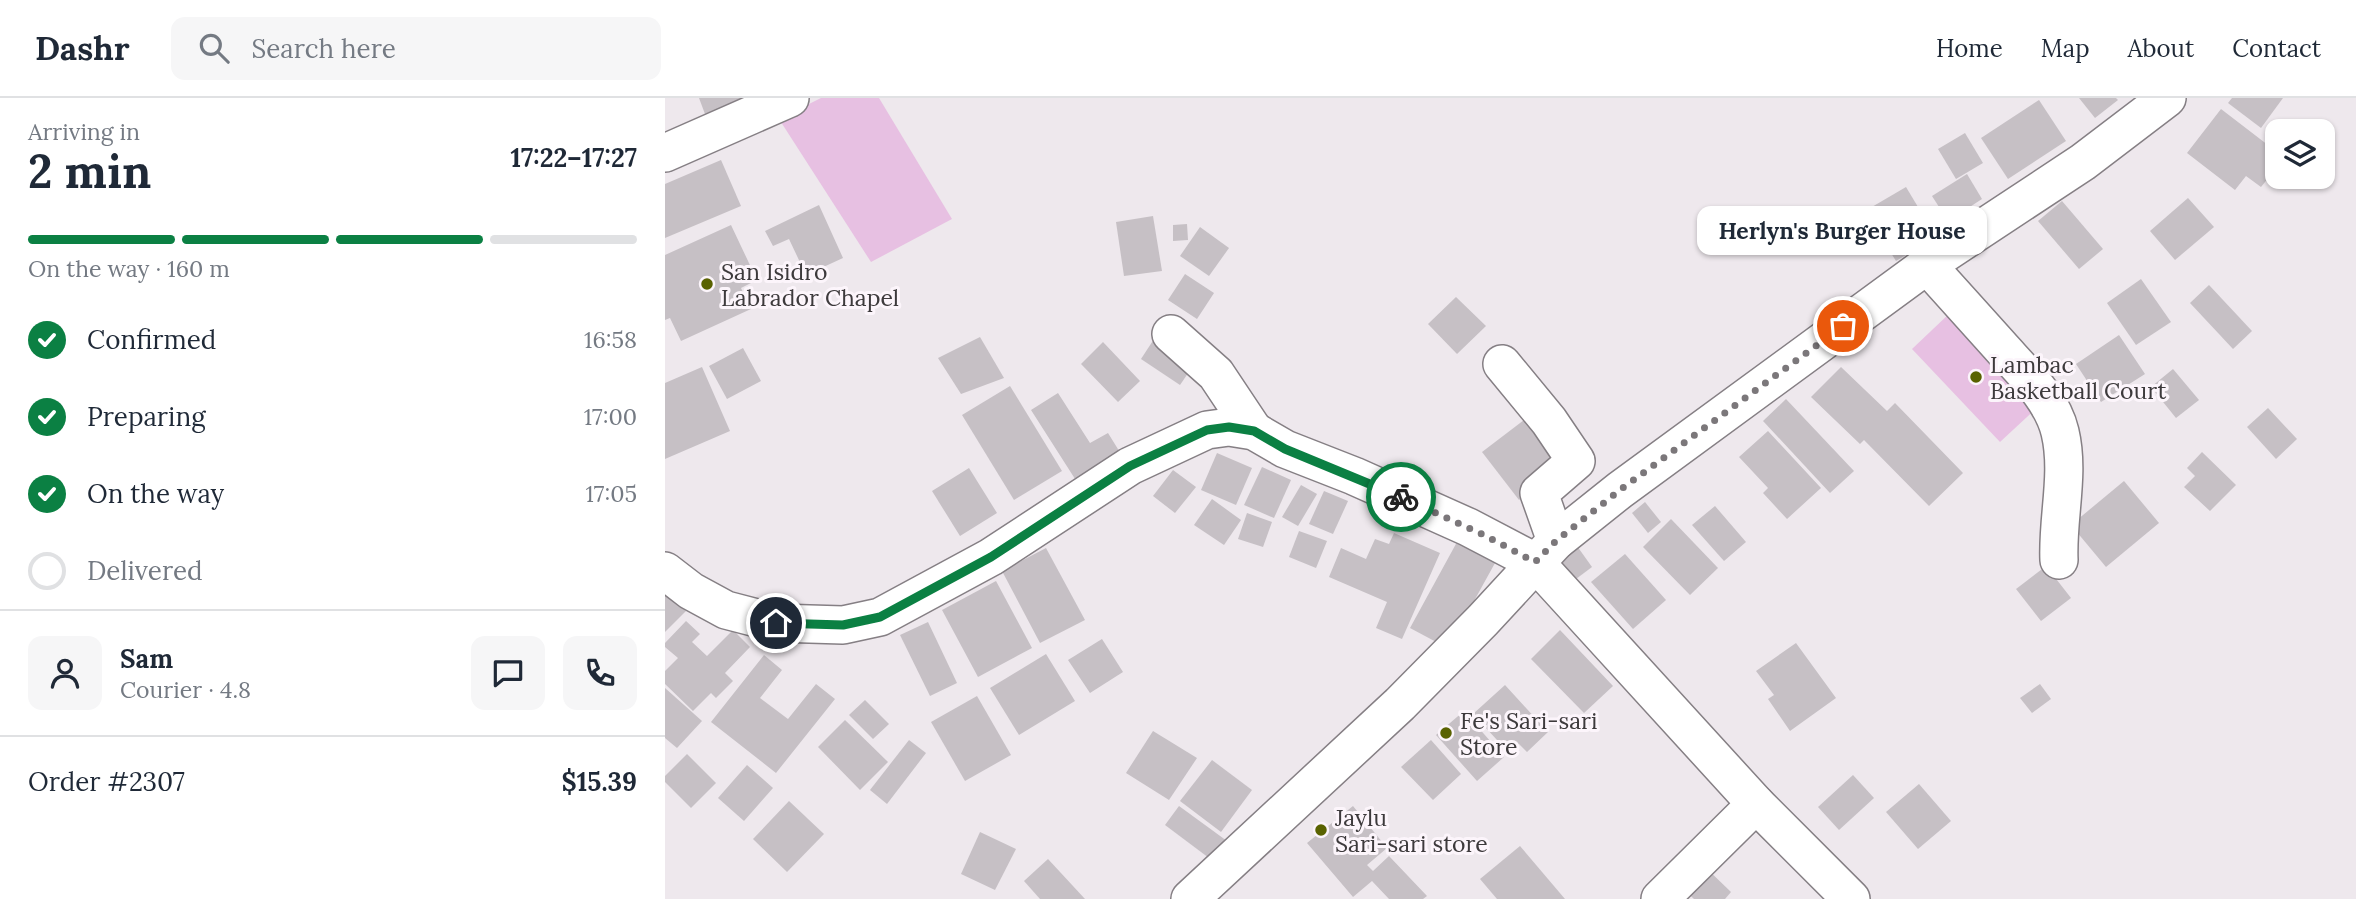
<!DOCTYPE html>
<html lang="en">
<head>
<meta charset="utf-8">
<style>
	body { margin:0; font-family:Lora,serif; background:#f6f6f7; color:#1f2937; height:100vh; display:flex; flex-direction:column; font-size:26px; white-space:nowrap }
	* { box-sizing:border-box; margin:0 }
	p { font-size:23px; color:#747a83 }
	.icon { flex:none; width:38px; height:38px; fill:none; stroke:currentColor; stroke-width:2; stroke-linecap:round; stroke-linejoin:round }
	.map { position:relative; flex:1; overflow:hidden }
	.drawer { display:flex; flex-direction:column; background:#fff; width:665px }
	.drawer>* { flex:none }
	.tools { position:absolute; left:1600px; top:21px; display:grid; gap:14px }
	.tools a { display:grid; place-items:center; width:70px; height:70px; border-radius:14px; background:#fff; box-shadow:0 2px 5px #0004; font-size:35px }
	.pin { position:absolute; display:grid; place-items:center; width:60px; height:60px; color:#fff; margin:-30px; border:4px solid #fff; border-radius:50%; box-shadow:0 2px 7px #0007 }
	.courier { position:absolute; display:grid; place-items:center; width:70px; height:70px; margin:-35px; border:5px solid #0b8043; border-radius:50%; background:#fff; color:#222; box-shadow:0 2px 9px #0007 }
	.bubble { position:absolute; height:49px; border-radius:14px; background:#fff; box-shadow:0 2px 5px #0004; font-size:23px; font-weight:700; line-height:49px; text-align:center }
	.summary em { font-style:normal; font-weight:700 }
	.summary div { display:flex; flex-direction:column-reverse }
	.summary { display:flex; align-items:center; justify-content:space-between; height:119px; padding:0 28px }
	h1 { font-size:46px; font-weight:700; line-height:52px }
	.bar { display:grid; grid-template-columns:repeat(4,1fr); gap:10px 7px; align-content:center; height:84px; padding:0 28px }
	.bar i { height:9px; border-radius:5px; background:#e0e1e3 }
	.bar .current { background:#0b8043 }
	.bar p { grid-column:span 4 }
	.line { display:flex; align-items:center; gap:18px; padding:0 28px; border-top:2px solid #e0e1e3 }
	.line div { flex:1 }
	.round { display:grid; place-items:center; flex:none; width:74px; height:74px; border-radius:14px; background:#f6f6f7 }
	ol { padding:0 28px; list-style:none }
	li { display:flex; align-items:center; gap:21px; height:77px }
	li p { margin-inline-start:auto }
	li .icon { padding:7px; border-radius:50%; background:#0b8043; color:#fff; stroke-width:4 }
	li:last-child { color:#747a83 }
	li i { width:38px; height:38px; border:4px solid #e0e1e3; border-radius:50% }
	header { display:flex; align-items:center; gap:42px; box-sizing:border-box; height:98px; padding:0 35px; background:#fff; border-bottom:2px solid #e0e1e3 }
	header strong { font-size:33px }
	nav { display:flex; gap:38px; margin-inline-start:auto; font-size:24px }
	.search { width:490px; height:63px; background:#f6f6f7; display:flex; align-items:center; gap:18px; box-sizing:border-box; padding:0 24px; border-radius:14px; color:#747a83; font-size:26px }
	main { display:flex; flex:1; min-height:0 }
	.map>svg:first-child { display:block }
	.green { fill:#e7c0e2 }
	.building { fill:#c6c0c5 }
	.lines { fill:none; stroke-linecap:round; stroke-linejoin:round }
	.minor-casing { stroke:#857f84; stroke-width:40 }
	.minor { stroke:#fff; stroke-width:37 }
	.done { stroke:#7b777a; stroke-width:7; stroke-dasharray:0 12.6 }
	.route { stroke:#0b8043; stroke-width:9 }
	.poi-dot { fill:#596200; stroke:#fcf5fb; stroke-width:2.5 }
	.labels { text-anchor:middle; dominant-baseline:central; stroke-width:6; stroke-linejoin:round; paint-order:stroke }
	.poi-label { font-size:23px; fill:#3d3a3c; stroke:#fcf5fb; text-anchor:start }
</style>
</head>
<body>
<header>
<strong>Dashr</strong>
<div class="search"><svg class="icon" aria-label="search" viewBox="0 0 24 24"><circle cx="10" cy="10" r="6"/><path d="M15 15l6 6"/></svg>Search here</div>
<nav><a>Home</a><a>Map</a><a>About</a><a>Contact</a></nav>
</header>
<main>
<section class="drawer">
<div class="summary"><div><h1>2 min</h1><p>Arriving in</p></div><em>17:22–17:27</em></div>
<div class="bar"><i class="current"></i><i class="current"></i><i class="current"></i><i></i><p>On the way · 160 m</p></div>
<ol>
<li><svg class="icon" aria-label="check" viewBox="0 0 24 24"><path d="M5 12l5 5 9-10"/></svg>Confirmed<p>16:58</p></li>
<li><svg class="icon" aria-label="check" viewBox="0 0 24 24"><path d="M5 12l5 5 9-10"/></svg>Preparing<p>17:00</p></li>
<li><svg class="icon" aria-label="check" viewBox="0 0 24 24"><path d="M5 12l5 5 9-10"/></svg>On the way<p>17:05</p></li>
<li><i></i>Delivered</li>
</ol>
<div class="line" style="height:126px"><a class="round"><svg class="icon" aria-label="person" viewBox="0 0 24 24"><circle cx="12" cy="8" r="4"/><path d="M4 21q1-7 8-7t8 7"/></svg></a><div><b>Sam</b><p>Courier · 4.8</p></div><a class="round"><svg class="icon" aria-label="chat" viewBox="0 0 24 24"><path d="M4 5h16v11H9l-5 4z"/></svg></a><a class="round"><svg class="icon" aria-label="phone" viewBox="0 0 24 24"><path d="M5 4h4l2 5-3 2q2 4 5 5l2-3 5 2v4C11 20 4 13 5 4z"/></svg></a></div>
<div class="line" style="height:91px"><div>Order #2307</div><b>$15.39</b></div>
</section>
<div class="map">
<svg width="1691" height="801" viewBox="0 0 1691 801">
	<rect width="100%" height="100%" fill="#eee8ed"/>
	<g class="green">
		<polygon points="156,0 214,0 287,121 206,164 114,21"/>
		<polygon points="1286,214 1374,308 1335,344 1247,251"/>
	</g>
	<g class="building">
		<polygon points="34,0 81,0 40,16"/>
		<polygon points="1414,0 1451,0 1453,2 1430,20"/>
		<polygon points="1567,0 1618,0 1596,30 1563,5"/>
		<polygon points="1374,2 1401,43 1343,81 1316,40"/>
		<polygon points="1556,11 1612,54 1612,69 1596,89 1581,78 1570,92 1522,55"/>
		<polygon points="1300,35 1318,65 1291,81 1273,51"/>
		<polygon points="56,62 76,108 0,140 0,86"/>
		<polygon points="1302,76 1317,101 1283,123 1267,98"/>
		<polygon points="1241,89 1271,139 1231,163 1200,113"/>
		<polygon points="1523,100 1549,129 1510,162 1485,133"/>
		<polygon points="1397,103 1438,151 1414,171 1373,123"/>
		<polygon points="154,107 178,160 141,177 124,141 108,148 100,133"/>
		<polygon points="488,118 497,173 459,178 451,124"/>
		<polygon points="522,126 523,142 508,143 508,127"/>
		<polygon points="66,127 92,182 76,190 86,211 16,243 5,220 0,222 0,157"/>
		<polygon points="535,129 564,150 544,178 515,158"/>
		<polygon points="520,176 549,195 532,221 503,202"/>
		<polygon points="1476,181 1506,224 1471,247 1442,205"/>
		<polygon points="1544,187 1587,233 1568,251 1525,205"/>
		<polygon points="791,199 821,228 792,256 763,226"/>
		<polygon points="1454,237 1480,276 1436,304 1411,266"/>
		<polygon points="491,238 530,265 515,287 476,261"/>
		<polygon points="315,239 339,280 296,296 273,260"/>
		<polygon points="438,244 475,283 453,304 416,266"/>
		<polygon points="78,250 96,283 62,301 44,268"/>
		<polygon points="37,269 65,333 0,361 0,285"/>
		<polygon points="1176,269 1222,313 1230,305 1298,375 1264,408 1199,342 1195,346 1146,299"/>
		<polygon points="1508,271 1534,302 1511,320 1486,289"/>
		<polygon points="345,288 397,373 349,402 297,317"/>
		<polygon points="393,295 425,345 443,335 456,356 412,384 366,312"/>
		<polygon points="1121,301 1189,373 1165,395 1098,323"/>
		<polygon points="1603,310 1632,341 1611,361 1582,329"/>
		<polygon points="871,313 908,362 854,402 817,354"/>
		<polygon points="1103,333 1156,390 1122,421 1098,395 1103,390 1074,359"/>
		<polygon points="1537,354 1571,387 1545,413 1519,389 1530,378 1522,370"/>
		<polygon points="552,355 587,370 571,407 536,392"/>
		<polygon points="597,369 626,382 609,420 579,407"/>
		<polygon points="304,370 332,415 295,438 267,393"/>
		<polygon points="508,372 531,389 510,415 488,398"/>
		<polygon points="1459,383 1494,425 1441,469 1406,427"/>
		<polygon points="636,387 652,396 633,428 617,419"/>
		<polygon points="659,393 683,403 668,436 644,426"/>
		<polygon points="547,401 576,422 559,447 529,427"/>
		<polygon points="980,404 996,424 983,435 967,415"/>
		<polygon points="1050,408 1081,444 1059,463 1027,427"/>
		<polygon points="582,415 607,424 598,449 573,441"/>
		<polygon points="1006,421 1053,470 1025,497 978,449"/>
		<polygon points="634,433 662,443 651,470 624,459"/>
		<polygon points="729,435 775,455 737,541 711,530 722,504 664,479 676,450 701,461 710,441 724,446"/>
		<polygon points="792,444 830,465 793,532 785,528 775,546 745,530"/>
		<polygon points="912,448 927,469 907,484 891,462"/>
		<polygon points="381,450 420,522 375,545 337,473"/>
		<polygon points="960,456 1001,502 968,531 926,484"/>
		<polygon points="1381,468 1406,500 1376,523 1351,491"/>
		<polygon points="331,483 367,550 313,579 277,512"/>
		<polygon points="0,493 21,513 0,534"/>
		<polygon points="21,523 35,536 27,544 42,558 68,532 85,549 60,575 68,583 51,600 46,595 28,613 0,586 0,573 13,560 0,549 0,545"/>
		<polygon points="263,524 292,585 265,598 235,537"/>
		<polygon points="895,532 948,588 919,615 866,561"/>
		<polygon points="437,541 458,574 425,595 403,562"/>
		<polygon points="1131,545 1171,600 1125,633 1103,601 1109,597 1091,573"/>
		<polygon points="381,556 410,603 354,637 325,590"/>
		<polygon points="99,557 117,572 95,600 123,621 151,586 170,601 111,675 46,624"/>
		<polygon points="1375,586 1386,601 1367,615 1355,600"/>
		<polygon points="840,587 883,634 862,654 854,646 844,655 808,616"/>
		<polygon points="0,590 37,623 12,650 0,640"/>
		<polygon points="312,598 346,657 300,683 266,624"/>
		<polygon points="200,602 224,626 208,641 184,617"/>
		<polygon points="799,613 839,659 812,683 771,637"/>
		<polygon points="180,622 223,664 195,692 153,649"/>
		<polygon points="488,633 532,660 504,702 461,675"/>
		<polygon points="244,642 261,655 222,706 205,692"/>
		<polygon points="766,642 796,676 768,702 736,669"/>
		<polygon points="22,656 51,685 26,710 0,684 0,678"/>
		<polygon points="547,662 587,692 556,734 515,703"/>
		<polygon points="82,667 108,690 79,723 53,700"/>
		<polygon points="1188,677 1209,700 1174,732 1153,709"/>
		<polygon points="1254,686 1286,723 1253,751 1221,714"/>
		<polygon points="124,703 159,736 122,774 88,741"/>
		<polygon points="514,708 562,743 548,763 500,727"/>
		<polygon points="688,708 722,750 702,767 708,773 724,758 762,798 758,801 724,801 707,783 688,799 642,745"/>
		<polygon points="315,734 351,751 330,792 296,776"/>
		<polygon points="855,748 900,801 832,801 815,781"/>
		<polygon points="383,761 420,801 375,801 359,783"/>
		<polygon points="1038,767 1066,794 1060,801 1029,801 1017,790"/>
	</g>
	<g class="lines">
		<g class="minor-casing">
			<g id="minor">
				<polyline points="0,55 125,0"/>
				<path d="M1262 167C1286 194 1310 220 1334 247 1356 272 1387 300 1395 334 1405 376 1392 420 1394 462"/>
				<polyline points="506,236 551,276 589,333"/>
				<polyline points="837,266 884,323 911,363 874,395 891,443"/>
				<polyline points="0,473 26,493 61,512 111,525 178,527 215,519 326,459 465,368 542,332 564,329 589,333 620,351 689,378 803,429 870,464 1091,706 1186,801"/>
				<polyline points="525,801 735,606 818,522 891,443 955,392 1262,167 1418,64 1502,0"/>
				<polyline points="995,801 1091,706"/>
			</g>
		</g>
		<use href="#minor" class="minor"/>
	</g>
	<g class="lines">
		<polyline class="done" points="736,399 819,437 870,464 891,443 955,392 1178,228"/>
		<polyline class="route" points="111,525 178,527 215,519 326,459 465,368 542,332 564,329 589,333 620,351 736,399"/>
	</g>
	<g class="poi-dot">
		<circle cx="42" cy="186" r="7"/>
		<circle cx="1311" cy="279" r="7"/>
		<circle cx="781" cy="635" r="7"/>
		<circle cx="656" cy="732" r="7"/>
	</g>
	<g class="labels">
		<g class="poi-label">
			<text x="56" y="173">San Isidro<tspan x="56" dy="26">Labrador Chapel</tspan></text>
			<text x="1325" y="266">Lambac<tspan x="1325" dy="26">Basketball Court</tspan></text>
			<text x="795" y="622">Fe's Sari-sari<tspan x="795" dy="26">Store</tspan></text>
			<text x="670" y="719">Jaylu<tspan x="670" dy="26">Sari-sari store</tspan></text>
		</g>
	</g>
</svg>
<div class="tools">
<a><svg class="icon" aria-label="layers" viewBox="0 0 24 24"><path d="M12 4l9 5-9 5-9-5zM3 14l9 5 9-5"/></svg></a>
</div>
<div class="pin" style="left:1178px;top:228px;background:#ea580c"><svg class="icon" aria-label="bag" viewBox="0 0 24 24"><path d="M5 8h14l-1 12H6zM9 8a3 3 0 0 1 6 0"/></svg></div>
<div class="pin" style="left:111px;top:525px;background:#1f2937"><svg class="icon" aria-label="home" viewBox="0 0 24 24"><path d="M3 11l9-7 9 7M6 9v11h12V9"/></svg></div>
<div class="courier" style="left:736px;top:399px"><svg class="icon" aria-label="bike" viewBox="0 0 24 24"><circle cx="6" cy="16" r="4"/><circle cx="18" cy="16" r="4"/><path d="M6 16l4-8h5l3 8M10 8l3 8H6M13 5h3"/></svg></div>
<div class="bubble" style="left:1032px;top:108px;width:290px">Herlyn's Burger House</div>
</div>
</main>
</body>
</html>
